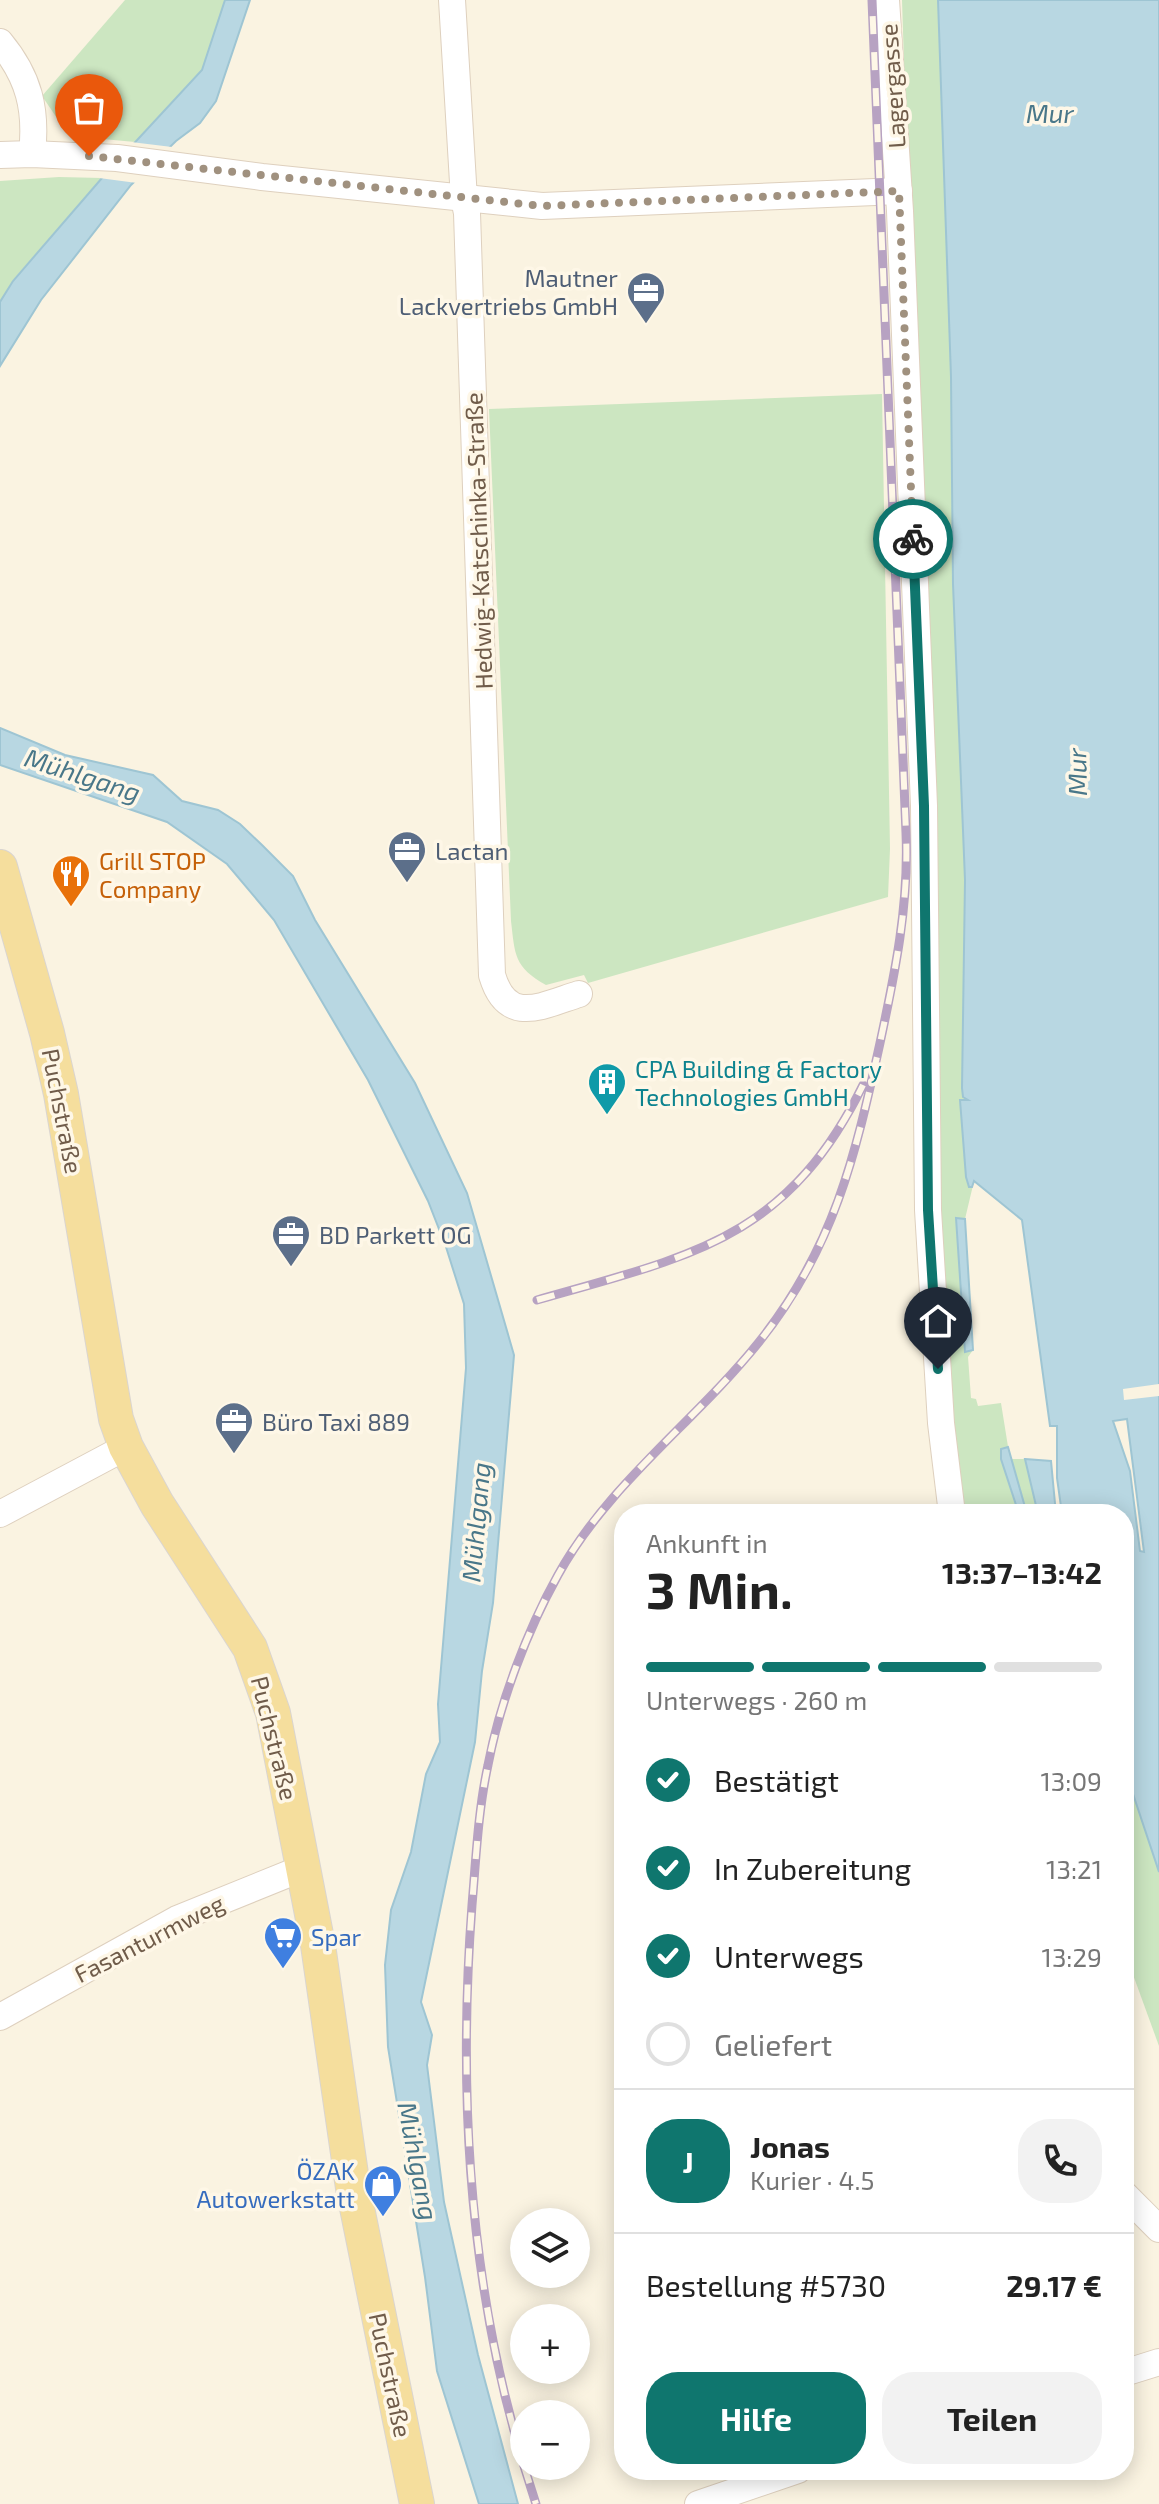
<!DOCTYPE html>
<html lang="de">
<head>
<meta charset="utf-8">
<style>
	body { margin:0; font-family:"Exo 2",sans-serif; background:#f2f2f2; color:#222; height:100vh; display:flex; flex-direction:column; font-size:30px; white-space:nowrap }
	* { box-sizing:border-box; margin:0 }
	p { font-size:26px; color:#767676 }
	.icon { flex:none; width:44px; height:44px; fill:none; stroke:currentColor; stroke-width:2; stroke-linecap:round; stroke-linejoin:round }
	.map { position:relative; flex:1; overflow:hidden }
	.details { position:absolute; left:614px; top:1504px; width:520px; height:976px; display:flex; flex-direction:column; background:#fff; border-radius:32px; box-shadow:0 4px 20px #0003 }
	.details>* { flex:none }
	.fabs { position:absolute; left:510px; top:2208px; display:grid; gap:16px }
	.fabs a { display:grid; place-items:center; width:80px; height:80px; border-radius:50%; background:#fff; box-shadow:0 4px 20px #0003; font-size:40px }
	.pin { position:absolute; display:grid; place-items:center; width:68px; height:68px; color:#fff; margin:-82px -34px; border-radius:50% 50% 50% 0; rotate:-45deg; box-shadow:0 0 8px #0007 }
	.pin .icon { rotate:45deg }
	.courier { position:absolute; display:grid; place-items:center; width:80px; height:80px; margin:-40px; border:6px solid #0f766e; border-radius:50%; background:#fff; color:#222; box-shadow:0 2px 10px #0007 }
	.overview em { font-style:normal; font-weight:700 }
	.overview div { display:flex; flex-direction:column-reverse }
	.overview { display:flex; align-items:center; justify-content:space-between; height:136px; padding:0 32px }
	h1 { font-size:52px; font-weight:700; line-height:60px }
	.bar { display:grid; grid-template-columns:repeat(4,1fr); gap:12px 8px; align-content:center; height:96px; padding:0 32px }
	.bar i { height:10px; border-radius:6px; background:#e0e0e0 }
	.bar .on { background:#0f766e }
	.bar p { grid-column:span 4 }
	.line { display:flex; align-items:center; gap:20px; padding:0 32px; border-top:2px solid #e0e0e0 }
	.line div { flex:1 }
	.round { display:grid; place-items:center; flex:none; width:84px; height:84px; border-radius:32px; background:#f2f2f2 }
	ol { padding:0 32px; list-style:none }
	li { display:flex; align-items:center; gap:24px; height:88px }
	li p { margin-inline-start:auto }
	li .icon { padding:8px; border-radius:50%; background:#0f766e; color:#fff; stroke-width:4 }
	li:last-child { color:#767676 }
	li i { width:44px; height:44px; border:4px solid #e0e0e0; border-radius:50% }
	.action { display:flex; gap:16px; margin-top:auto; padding:16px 32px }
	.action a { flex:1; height:92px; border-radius:32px; background:#0f766e; color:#fff; font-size:32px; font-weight:700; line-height:92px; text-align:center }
	.action a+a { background:#f2f2f2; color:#222 }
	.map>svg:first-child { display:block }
	.green { fill:#cce6c1 }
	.water { fill:#b8d7e2; stroke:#9ec5d3; stroke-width:2; fill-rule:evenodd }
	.pier { fill:#faf3e1 }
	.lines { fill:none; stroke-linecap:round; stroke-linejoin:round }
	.minor-casing { stroke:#ded0be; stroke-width:28 }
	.major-casing { stroke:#dad5d0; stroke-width:36 }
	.minor { stroke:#fff; stroke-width:26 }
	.major { stroke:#f5de9d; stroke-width:34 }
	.rail-casing { stroke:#b7a2c2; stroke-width:9 }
	.rail { stroke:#fef7e7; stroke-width:6; stroke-dasharray:18; stroke-linecap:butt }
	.done { stroke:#a0917f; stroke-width:8; stroke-dasharray:0 14.4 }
	.route { stroke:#0f766e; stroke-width:10 }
	.labels { text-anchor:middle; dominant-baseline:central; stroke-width:7; stroke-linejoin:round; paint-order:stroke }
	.street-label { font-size:24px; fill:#705c4a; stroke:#fef7e7 }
	.service-label { font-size:24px; fill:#4e5e75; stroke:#fef7e7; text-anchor:start }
	.food-label { font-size:24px; fill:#c56008; stroke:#fef7e7; text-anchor:start }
	.culture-label { font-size:24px; fill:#0d838f; stroke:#fef7e7; text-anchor:start }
	.shop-label { font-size:24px; fill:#366cbe; stroke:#fef7e7; text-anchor:start }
	.water-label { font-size:26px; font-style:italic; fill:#497789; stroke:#fef7e7 }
</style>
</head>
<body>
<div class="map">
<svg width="1159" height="2504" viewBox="0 0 1159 2504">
	<rect width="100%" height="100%" fill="#faf3e1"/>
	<g class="green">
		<polygon points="125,0 225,0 202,70 135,142 81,137 65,130 42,96"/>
		<polygon points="902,0 938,0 951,377 953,584 965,880 966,1098 974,1181 965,1219 973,1350 968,1357 971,1398 976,1399 978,1406 1001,1403 1010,1459 1025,1459 1038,1514 961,1514 954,1471 941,1226"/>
		<polygon points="59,177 102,178 13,280 0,302 0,181"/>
		<path d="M882 394 890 849 888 897 588 983 584 975 546 985C514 967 515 955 511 921L489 409Z"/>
		<polygon points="1124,1767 1159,1872 1159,2046 1124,1950"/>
	</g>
	<g class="water">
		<polygon points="225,0 250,0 216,101 200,123 176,141 131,185 41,300 0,366 0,302 13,281 102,178 202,70"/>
		<path d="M938 0H1159V1872L1124 1767V1514H1062L1057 1478V1426H1050L1022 1220 974 1181 972 1187H969L966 1177 960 1100H968L963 1097 962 1088 965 880 953 584 951 377ZM1127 1419 1144 1552 1140 1551 1130 1471 1113 1421Z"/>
		<polygon points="0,728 65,755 153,775 182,801 218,810 240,824 262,845 293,876 315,920 415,1083 467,1193 514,1355 493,1603 482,1671 475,1742 421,2002 432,2035 427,2065 444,2202 478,2355 518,2504 479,2504 437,2371 425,2277 388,2047 385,1965 391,1910 411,1852 426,1774 440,1742 438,1704 466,1368 464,1304 446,1247 428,1201 368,1080 274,920 227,864 167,822 0,765"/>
		<polygon points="956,1218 965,1219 973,1350 965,1352"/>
		<polygon points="1008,1447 1027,1514 1019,1514 1001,1459 1001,1449"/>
		<polygon points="1025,1459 1051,1461 1056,1514 1038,1514"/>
	</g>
	<g class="pier">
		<polygon points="131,142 172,147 137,183 99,178"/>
		<polygon points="1159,1384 1159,1396 1124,1400 1123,1389"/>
	</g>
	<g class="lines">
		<g class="minor-casing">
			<g id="minor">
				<path d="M452 0 464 199 467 213 492 975C507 1026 541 1006 579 994"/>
				<polyline points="886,0 900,211 924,806 928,1210 941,1423 952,1514"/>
				<path d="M0 42C29 77 37 109 32 154"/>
				<polyline points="0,155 32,154 117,158 262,177 542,206 899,191"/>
				<polyline points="0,1514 126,1447"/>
				<polyline points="0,2017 177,1919 303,1868"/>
				<polyline points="1124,2194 1159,2229"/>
				<polyline points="1124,2373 1159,2362"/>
				<polyline points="698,2504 798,2470"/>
			</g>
		</g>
		<g class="major-casing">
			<polyline id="major" points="0,867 47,1033 61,1094 116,1419 126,1447 157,1504 250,1648 273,1713 318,1945 353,2188 417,2504"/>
		</g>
		<use href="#minor" class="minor"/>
		<use href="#major" class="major"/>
		<g class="rail-casing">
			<g id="rail">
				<path d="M537 1300C690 1256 787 1240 863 1085"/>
				<path d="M524 2465C469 2286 458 2091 472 1905 476 1859 478 1811 488 1765 500 1702 527 1631 558 1575 608 1484 695 1422 759 1342 834 1248 855 1157 880 1043 895 973 909 905 906 833L872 0"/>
				<polyline points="524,2466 536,2504"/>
			</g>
		</g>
		<use href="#rail" class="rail"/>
	</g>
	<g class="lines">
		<polyline class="done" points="89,156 542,206 899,191 913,539"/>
		<polyline class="route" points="913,539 924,806 928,1210 938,1369"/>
	</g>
	<defs>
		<g id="office-pin" transform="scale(2)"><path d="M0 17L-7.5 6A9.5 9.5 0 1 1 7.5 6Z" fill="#5c6f8a" stroke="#fef7e7"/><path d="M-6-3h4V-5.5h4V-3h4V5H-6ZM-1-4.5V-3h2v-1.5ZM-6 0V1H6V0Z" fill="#fff"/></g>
		<g id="restaurant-pin" transform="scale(2)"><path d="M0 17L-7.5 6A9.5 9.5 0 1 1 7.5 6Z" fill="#e8710a" stroke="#fef7e7"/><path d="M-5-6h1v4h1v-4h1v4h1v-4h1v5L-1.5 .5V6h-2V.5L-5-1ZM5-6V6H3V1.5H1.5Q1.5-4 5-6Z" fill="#fff"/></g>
		<g id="building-pin" transform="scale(2)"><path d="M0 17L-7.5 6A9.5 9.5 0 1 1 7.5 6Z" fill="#0f9aa8" stroke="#fef7e7"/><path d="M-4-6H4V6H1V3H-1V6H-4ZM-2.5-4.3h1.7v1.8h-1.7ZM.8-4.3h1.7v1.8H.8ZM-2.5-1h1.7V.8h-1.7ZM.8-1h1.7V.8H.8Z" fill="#fff"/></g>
		<g id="supermarket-pin" transform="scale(2)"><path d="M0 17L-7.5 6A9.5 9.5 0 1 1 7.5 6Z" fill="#3f7fe0" stroke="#fef7e7"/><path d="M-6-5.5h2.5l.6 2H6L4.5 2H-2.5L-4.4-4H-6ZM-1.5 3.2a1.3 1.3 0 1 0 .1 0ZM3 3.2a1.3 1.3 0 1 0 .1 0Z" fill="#fff"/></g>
		<g id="shop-pin" transform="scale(2)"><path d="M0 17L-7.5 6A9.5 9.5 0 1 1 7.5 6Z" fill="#3f7fe0" stroke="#fef7e7"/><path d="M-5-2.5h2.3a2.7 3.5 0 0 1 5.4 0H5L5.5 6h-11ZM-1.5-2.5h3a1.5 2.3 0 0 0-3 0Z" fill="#fff"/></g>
	</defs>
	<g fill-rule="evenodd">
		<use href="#office-pin" x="646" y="291"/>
		<use href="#office-pin" x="407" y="850"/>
		<use href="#restaurant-pin" x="71" y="874"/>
		<use href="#building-pin" x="607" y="1082"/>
		<use href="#office-pin" x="291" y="1234"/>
		<use href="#office-pin" x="234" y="1421"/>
		<use href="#supermarket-pin" x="283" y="1936"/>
		<use href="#shop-pin" x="383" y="2184"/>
	</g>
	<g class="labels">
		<g class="street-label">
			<text transform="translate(892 86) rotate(-94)">Lagergasse</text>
			<text transform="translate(478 541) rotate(-92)">Hedwig-Katschinka-Straße</text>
			<text transform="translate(63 1111) rotate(79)">Puchstraße</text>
			<text transform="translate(275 1738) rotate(76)">Puchstraße</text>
			<text transform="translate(149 1938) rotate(-27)">Fasanturmweg</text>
			<text transform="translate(391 2375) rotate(78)">Puchstraße</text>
		</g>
		<g class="service-label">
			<text x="618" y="277" text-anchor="end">Mautner<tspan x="618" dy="28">Lackvertriebs GmbH</tspan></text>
			<text x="435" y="850">Lactan</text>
			<text x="319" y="1234">BD Parkett OG</text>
			<text x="262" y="1421">Büro Taxi 889</text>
		</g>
		<g class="food-label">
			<text x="99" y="860">Grill STOP<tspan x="99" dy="28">Company</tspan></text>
		</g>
		<g class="culture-label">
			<text x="635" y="1068">CPA Building &amp; Factory<tspan x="635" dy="28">Technologies GmbH</tspan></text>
		</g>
		<g class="shop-label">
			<text x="311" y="1936">Spar</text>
			<text x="355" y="2170" text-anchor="end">ÖZAK<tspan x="355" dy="28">Autowerkstatt</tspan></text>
		</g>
		<g class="water-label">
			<text x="1050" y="112">Mur</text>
			<text transform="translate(1076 772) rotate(-91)">Mur</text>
			<text transform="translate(83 774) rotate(18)">Mühlgang</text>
			<text transform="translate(475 1522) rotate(-85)">Mühlgang</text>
			<text transform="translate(419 2161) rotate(79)">Mühlgang</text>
		</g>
	</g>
</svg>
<div class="fabs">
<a><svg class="icon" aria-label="layers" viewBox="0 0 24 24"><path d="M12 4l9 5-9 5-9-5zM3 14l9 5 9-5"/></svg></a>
<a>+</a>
<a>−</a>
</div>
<div class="pin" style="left:89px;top:156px;background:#ea580c"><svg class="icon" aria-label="bag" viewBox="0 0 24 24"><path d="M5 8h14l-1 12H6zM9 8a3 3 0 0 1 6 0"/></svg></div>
<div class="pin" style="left:938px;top:1369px;background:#1f2937"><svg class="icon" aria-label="home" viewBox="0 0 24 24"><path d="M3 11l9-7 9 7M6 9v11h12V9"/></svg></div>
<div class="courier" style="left:913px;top:539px"><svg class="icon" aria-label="bike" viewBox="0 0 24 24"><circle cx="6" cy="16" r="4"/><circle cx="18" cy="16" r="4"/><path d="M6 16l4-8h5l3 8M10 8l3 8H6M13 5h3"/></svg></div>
<section class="details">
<div class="overview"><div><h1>3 Min.</h1><p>Ankunft in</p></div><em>13:37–13:42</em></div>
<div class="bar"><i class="on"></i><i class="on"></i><i class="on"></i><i></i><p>Unterwegs · 260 m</p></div>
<ol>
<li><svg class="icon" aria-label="check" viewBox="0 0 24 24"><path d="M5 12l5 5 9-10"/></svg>Bestätigt<p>13:09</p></li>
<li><svg class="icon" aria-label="check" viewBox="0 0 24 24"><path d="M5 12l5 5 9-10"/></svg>In Zubereitung<p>13:21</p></li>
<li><svg class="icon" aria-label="check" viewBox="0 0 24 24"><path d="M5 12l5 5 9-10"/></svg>Unterwegs<p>13:29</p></li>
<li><i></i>Geliefert</li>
</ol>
<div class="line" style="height:144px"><b class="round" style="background:#0f766e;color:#fff">J</b><div><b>Jonas</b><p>Kurier · 4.5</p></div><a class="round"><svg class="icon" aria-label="phone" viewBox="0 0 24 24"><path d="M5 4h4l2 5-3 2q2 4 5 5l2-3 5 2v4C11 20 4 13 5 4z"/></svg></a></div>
<div class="line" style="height:104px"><div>Bestellung #5730</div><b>29.17 €</b></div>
<div class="action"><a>Hilfe</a><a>Teilen</a></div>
</section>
</div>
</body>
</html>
